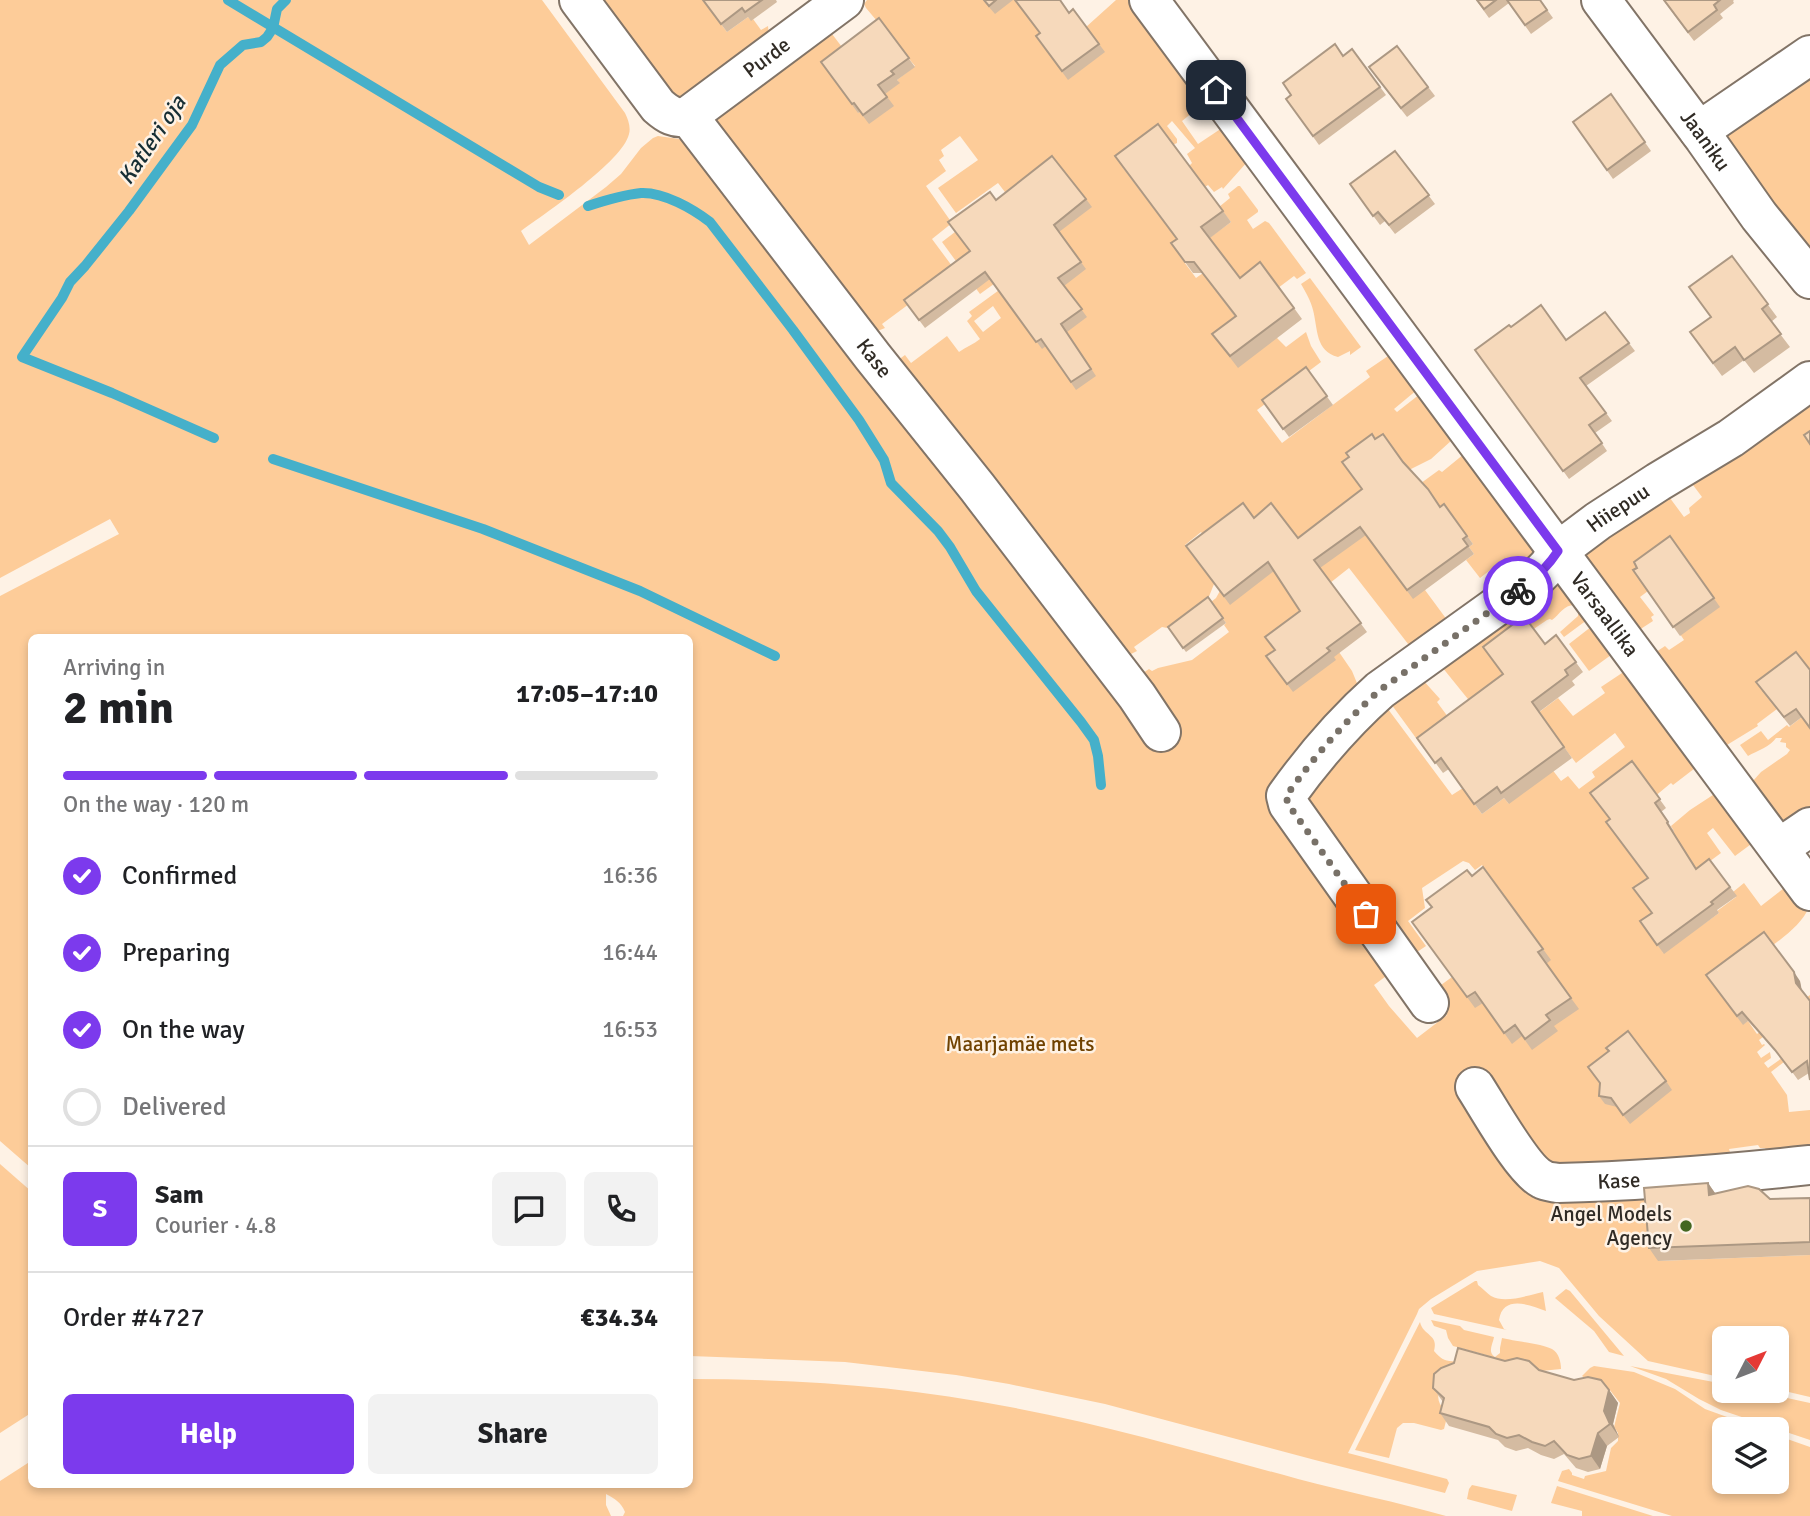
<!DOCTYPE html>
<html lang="en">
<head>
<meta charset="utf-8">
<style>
	body { margin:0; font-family:Signika,sans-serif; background:#f2f2f2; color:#202124; height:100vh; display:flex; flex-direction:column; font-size:26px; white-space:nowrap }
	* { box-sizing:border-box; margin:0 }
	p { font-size:23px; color:#757577 }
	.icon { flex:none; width:38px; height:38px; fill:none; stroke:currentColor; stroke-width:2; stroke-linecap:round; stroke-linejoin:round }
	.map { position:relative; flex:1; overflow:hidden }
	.side { position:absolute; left:28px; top:634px; width:665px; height:854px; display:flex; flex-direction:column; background:#fff; border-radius:10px; box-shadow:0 4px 10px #0003 }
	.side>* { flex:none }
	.needle { width:46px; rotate:48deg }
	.tools { position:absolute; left:1712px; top:1326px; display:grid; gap:14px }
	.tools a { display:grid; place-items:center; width:77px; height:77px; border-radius:10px; background:#fff; box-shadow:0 4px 10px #0003; font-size:35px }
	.pin { position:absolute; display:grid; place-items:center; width:60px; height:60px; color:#fff; margin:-30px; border-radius:14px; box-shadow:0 4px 10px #0006 }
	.courier { position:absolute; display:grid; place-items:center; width:70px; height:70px; margin:-35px; border:5px solid #7c3aed; border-radius:50%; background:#fff; color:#222; box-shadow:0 2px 9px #0007 }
	.overview em { font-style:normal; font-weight:800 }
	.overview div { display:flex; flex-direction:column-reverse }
	.overview { display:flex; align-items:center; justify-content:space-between; height:119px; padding:0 35px }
	h1 { font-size:46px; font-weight:800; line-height:52px }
	.bar { display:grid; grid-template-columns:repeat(4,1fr); gap:10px 7px; align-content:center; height:84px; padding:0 35px }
	.bar i { height:9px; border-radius:5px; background:#e0e0e0 }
	.bar .current { background:#7c3aed }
	.bar p { grid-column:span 4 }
	.line { display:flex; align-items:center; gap:18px; padding:0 35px; border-top:2px solid #e0e0e0 }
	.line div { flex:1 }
	.round { display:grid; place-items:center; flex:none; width:74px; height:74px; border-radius:10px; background:#f2f2f2 }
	ol { padding:0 35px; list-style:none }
	li { display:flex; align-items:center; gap:21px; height:77px }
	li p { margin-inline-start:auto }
	li .icon { padding:7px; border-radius:50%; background:#7c3aed; color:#fff; stroke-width:4 }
	li:last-child { color:#757577 }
	li i { width:38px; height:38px; border:4px solid #e0e0e0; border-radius:50% }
	.action { display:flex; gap:14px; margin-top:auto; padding:14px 35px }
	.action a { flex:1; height:80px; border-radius:10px; background:#7c3aed; color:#fff; font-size:28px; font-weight:800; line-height:80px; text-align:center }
	.action a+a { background:#f2f2f2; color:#202124 }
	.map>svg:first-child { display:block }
	.green { fill:#fdcc99; fill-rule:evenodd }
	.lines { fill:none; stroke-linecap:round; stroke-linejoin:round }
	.stream { stroke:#45b0ca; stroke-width:10 }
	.minor-casing { stroke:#827467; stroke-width:42 }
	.minor { stroke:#fff; stroke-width:38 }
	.wall { fill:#d4bba1 }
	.shaded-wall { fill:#ac9883 }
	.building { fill:#f6d9bb; stroke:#ac9883; stroke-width:2 }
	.done { stroke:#787168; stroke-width:7; stroke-dasharray:0 12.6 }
	.route { stroke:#7c3aed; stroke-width:9 }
	.poi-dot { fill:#436720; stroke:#fef2e5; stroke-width:2.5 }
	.labels { text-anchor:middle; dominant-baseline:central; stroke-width:5; stroke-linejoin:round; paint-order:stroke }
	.street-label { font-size:21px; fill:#302b25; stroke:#fef2e5 }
	.park-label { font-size:21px; fill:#704200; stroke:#fef2e5 }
	.poi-label { font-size:21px; fill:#302b25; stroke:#fef2e5; text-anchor:end }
	.water-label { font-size:23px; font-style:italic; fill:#162e34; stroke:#fef2e5 }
</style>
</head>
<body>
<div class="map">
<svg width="1810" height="1516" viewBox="0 0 1810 1516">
	<rect width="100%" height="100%" fill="#fef2e5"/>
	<g class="green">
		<path d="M0 0H542L625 113C628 119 631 127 629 134 623 161 546 213 521 231L529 245 606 187 621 174 641 148 653 138 658 136 679 139 688 143 1140 680 1143 673 1149 669 1152 671 1158 668 1192 660 1229 632 1224 625 1226 623 1211 602 1216 598 1221 589 1208 542 1201 532 1185 545 1200 565 1216 579 1208 599 1167 628 1162 627 1134 647 1137 651 1129 655 890 366 905 355 911 363 947 336 959 352C966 347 974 344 980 339L967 321 972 316 969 312 1051 252 998 183 956 213 938 188 978 160 960 136 941 150 944 156 939 160 946 171 926 186 952 223 932 239 955 270 882 324 885 328 875 332 715 123V116L829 30 848 55 858 113 899 83 897 80 915 66 866 8 864 4 867 0H1054L1029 19 1086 27 1116 0H1131L1203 104 1182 121 1198 144 1222 128 1248 161 1223 189 1222 187 1214 192 1208 185 1205 187 1189 166 1192 163 1187 154 1195 148 1172 121 1167 126 1177 139V143L1123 168 1185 250 1179 255 1196 278 1224 258 1209 238 1231 222 1219 207 1230 198 1228 194 1238 186H1240L1258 210V212L1247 220 1253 229 1265 221 1269 223 1306 273 1297 279 1294 276 1278 288 1277 338 1286 347 1306 332 1311 346 1321 362 1257 410 1282 443 1370 377 1366 371 1388 356 1396 358 1418 389 1394 409 1397 412 1420 394 1452 440 1431 459 1409 470 1417 486 1439 470 1442 472 1464 454 1536 554 1503 579 1494 567 1480 578 1466 560 1474 554 1469 547 1473 544 1450 513 1425 590 1453 628 1412 649 1349 568 1330 583 1271 645 1280 658 1333 657 1339 652 1352 671 1359 688 1283 780 1389 974 1374 985 1389 1006 1417 1038 1447 1015 1430 993 1452 977 1456 981 1527 928 1482 865 1475 870 1469 863 1463 861 1422 888 1425 908 1408 921 1426 946 1411 956 1298 800 1382 701 1452 795 1463 788 1482 814 1504 798 1509 804 1476 709 1442 667 1536 588 1562 582 1591 617 1564 637 1560 632 1578 616V611L1574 605C1564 605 1560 614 1552 620L1550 619 1547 620 1491 658 1534 716 1558 698 1573 716 1605 693 1601 687 1625 671 1699 765 1673 785 1671 783 1613 831 1634 860 1674 831 1671 826 1690 810 1716 793 1758 839 1735 856 1713 828 1707 833 1721 853 1698 870 1640 897 1658 921 1663 953 1719 913 1717 911 1736 897 1733 892 1744 883 1761 906 1788 885 1808 909C1798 935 1737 968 1713 984L1743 1024 1748 1021 1757 1034 1810 995V1002L1759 1040 1762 1045 1764 1044 1765 1045 1757 1052 1761 1058 1770 1052 1771 1058 1764 1063 1768 1068 1782 1058 1784 1062 1771 1072 1787 1095 1789 1112 1810 1110V1156L1768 1152 1765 1148H1760L1758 1145 1729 1149 1731 1155 1520 1175 1621 1190 1623 1201 1653 1199 1658 1261 1810 1255V1397L1776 1389V1339H1724V1378L1648 1361 1599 1316 1559 1268 1540 1261 1477 1271 1431 1299 1419 1309 1417 1314 1348 1453 1447 1479 1449 1483 1445 1493 1315 1460 1105 1404 1009 1384 956 1375 845 1362 690 1356V637H32L31 1168 0 1141V596L119 534 110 519 0 578ZM993 306 1001 318 983 332 974 321ZM1615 733 1625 747 1592 772 1595 777 1579 789 1568 776 1561 781 1548 764 1566 750 1576 763Z"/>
		<polygon points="601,0 703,0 727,32 748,17 751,20 753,19 761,30 768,26 769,36 681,97 670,92"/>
		<polygon points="1810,68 1810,260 1726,146 1725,133"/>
		<polygon points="955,232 1009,273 980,294 942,242"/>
		<path d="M1310 278 1361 347 1350 355V351L1338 357C1315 351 1318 329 1313 310 1311 301 1306 293 1301 284Z"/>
		<polygon points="1810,392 1810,671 1763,691 1777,709 1757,724 1758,726 1722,748 1656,652 1665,646 1669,650 1684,640 1680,634 1648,591 1640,597 1654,615 1651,617 1653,621 1636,632 1582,555 1667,494 1684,517 1690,513 1689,508 1702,497 1687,477"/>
		<polygon points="1596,623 1613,652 1611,655 1589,671 1569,644"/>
		<polygon points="1422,679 1440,699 1437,702 1451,721 1424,749 1386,697"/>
		<path d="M1802 717 1810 729V816L1783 826 1752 782 1761 772 1787 754 1790 750 1786 747V743L1780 742 1782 738H1776C1771 746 1757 751 1748 756L1740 745 1761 731 1768 740 1787 725 1789 727Z"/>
		<polygon points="0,1164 32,1192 31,1413 0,1433"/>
		<path d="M1475 1281H1477L1478 1285C1482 1288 1487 1293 1491 1296 1505 1304 1528 1295 1543 1292L1546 1311C1530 1305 1503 1294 1499 1320L1504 1329 1507 1330 1434 1314 1431 1308Z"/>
		<polygon points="1566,1289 1570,1291 1624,1356 1609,1352 1594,1331 1555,1298"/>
		<path d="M1431 1320 1460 1326 1464 1330 1494 1337C1493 1344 1487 1352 1495 1357L1500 1353V1348L1502 1338C1514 1341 1542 1344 1552 1349 1559 1353 1561 1362 1561 1369L1541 1371 1526 1366 1484 1364 1486 1355 1453 1346 1448 1338 1446 1330 1434 1326Z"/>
		<path d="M1420 1322C1423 1336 1439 1334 1434 1351 1441 1359 1445 1362 1456 1361 1445 1379 1427 1397 1448 1413L1444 1429 1441 1430 1414 1423H1403L1397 1428 1389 1458 1355 1450Z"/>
		<polygon points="1594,1366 1634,1372 1675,1389 1705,1409 1763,1430 1724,1430 1724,1482 1776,1482 1776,1435 1810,1447 1810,1516 1672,1516 1558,1481 1562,1471 1569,1469 1572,1473 1572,1475 1584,1479 1585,1476 1606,1471 1611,1448 1618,1441 1618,1433 1614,1427 1620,1403 1609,1389 1594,1385 1582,1376 1590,1368"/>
		<polygon points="1630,1366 1724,1384 1724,1391 1756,1391 1810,1403 1810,1440 1721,1410 1699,1399 1666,1379"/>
		<path d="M690 1379C797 1379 905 1386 1010 1407 1107 1425 1202 1453 1298 1479 1347 1492 1397 1502 1446 1516H623L625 1512C621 1502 615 1499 606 1494V1505L611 1516H0V1481L31 1461 32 1484H690Z"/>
		<polygon points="1472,1485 1517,1495 1512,1511 1467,1499 1469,1489"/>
		<polygon points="1557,1486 1653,1516 1582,1516 1582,1511 1551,1503"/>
	</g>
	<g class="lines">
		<g class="stream">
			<polyline points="228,0 539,187 559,195"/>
			<path d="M588 206C606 200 622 195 641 193 664 192 693 209 710 222L793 330 859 420 884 460 891 483 938 531 950 547 976 591 1081 722 1094 740 1098 756 1101 785"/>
			<polyline points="214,438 112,393 22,357 62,298 70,282 85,266 129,211 192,125 220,65 243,45 261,42 267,37 273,28 277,9 286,0"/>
			<polyline points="273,459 483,529 640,591 775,656"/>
		</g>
		<g class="minor-casing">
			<g id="minor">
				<path id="s1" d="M579 0 658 106C667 114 676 120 688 116L873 357 977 487 1137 696 1161 732"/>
				<path id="s2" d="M1149 0 1810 891"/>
				<path id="s3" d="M1601 0 1704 138 1759 216 1810 279"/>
				<path id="s4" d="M688 116 844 0"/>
				<polyline points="1699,131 1810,55"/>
				<polyline points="1779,848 1810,827"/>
				<path id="s5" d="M1429 1003 1288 804 1286 796C1314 757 1344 722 1380 690L1536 578 1548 566 1558 551 1598 521 1658 482 1731 438 1810 381"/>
				<path id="s6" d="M1475 1087C1488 1107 1523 1170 1542 1179 1547 1182 1553 1182 1558 1183 1643 1181 1726 1174 1810 1165"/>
			</g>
		</g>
		<use href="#minor" class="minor"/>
	</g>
	<g class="wall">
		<polygon points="703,0 776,0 777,2 751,21 748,17 727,32"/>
		<polygon points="983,0 1013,0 995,14"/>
		<polygon points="1476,0 1540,0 1553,18 1531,34 1509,3 1489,18"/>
		<polygon points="1663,0 1734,0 1733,1 1734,3 1720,14 1723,18 1694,41"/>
		<polygon points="1073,9 1105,52 1068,80 1036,36"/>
		<polygon points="879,18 915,67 897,80 900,83 885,94 894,106 869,124 860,112 858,113 821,62"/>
		<polygon points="1397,46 1435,96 1407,117 1375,76"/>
		<polygon points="1352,49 1386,95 1319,145 1286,99"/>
		<polygon points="1611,94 1651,151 1613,179 1573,122"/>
		<polygon points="1395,151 1435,204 1395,234 1385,221 1380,225 1350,184"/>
		<polygon points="1086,199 1092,207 1059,232 1086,269 1064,286 1087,317 1067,332 1096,376 1076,390 1046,346 1042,349 990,279 925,328 904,300 969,251 996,200"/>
		<polygon points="1223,211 1231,222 1210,238 1240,278 1294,308 1302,319 1238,368 1212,334 1235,317 1202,273 1193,273 1171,243"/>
		<polygon points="1732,256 1777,317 1771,322 1790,347 1754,373 1744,360 1722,376 1699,345 1711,317"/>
		<polygon points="1605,312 1635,351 1586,386 1612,421 1595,433 1607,451 1569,479 1475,350 1511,327 1566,340"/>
		<polygon points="1306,367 1333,405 1289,437 1262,400"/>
		<polygon points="1375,439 1403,462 1440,507 1444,504 1473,544 1469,547 1474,554 1413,599 1366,535 1320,568 1367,632 1334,657 1336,660 1293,692 1266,656 1274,650 1300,611 1274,571 1230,605 1186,546 1254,518 1298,538 1362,489"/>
		<polygon points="1670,536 1720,607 1680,636 1633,570"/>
		<polygon points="1208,597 1226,623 1186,652 1168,627"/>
		<polygon points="1556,635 1583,672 1572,681 1575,685 1539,712 1572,758 1509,804 1504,798 1482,814 1449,769 1443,773 1417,738"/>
		<polygon points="1810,670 1810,729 1802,717 1790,726 1762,691"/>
		<polygon points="1632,761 1666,808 1661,812 1674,831 1673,832 1696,868 1709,859 1737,896 1717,910 1719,913 1664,954 1640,921 1651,913 1647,878 1610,820"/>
		<polygon points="1483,867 1551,960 1546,964 1579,1009 1554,1026 1558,1031 1532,1050 1522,1036 1512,1044 1483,1003 1475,1008 1412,922 1432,907 1426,900 1472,876"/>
		<polygon points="1706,975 1800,981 1809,1073 1798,1080 1782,1058 1748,1021 1743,1025"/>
		<polygon points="1666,1081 1672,1090 1630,1124 1617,1107 1605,1104 1599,1096"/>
		<polygon points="1708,1183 1715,1193 1770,1199 1810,1198 1810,1255 1658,1261 1649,1248"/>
		<polygon points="1539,1370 1609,1390 1618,1403 1613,1424 1619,1437 1607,1446 1600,1469 1588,1472 1576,1468 1564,1454 1554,1459 1541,1455 1528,1448 1516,1451 1505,1447 1498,1440 1449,1426 1440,1413 1443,1402 1433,1388"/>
	</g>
	<g class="shaded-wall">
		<polygon points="1794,972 1800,981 1802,991 1796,983"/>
		<polygon points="1708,1183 1717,1196 1709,1195"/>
		<polygon points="1609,1390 1618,1403 1613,1424 1619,1437 1610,1424 1604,1411"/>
		<polygon points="1598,1433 1607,1446 1600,1469 1591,1456"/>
	</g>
	<g class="building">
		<polygon points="703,0 762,0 745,12 742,8 721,24"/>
		<polygon points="984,0 996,0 989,6"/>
		<polygon points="1015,0 1060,0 1069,13 1073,9 1099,44 1062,71 1036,36 1040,33"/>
		<polygon points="1477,0 1496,0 1484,9"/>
		<polygon points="1507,0 1540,0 1547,10 1525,25"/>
		<polygon points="1664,0 1720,0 1714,5 1717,10 1688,32"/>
		<polygon points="879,18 909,58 891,71 894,74 878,85 887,97 863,115 854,103 852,104 821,62"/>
		<polygon points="1335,44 1343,56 1352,49 1380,87 1313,136 1286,99 1291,95 1283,83"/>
		<polygon points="1397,46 1428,87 1401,108 1369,67"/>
		<polygon points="1611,94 1645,142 1607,170 1573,122"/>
		<polygon points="1158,124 1223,211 1201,227 1240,278 1260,262 1294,308 1230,356 1212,334 1236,316 1194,262 1185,262 1171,243 1177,239 1115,156"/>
		<polygon points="1395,151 1429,195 1389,225 1378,212 1373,216 1350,184"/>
		<polygon points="1052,156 1086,199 1054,225 1081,262 1058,278 1082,309 1061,324 1091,369 1071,382 1041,339 1036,342 985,272 919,320 904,300 970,251 948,222 990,192 996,200"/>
		<polygon points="1732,256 1768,304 1762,309 1781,334 1744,360 1735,347 1713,363 1690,332 1711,317 1689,287"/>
		<polygon points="1541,305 1566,340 1605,312 1629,343 1580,378 1606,413 1589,425 1602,443 1563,471 1475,350 1509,325 1511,327"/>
		<polygon points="1306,367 1327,396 1283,429 1262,400"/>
		<polygon points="1810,431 1810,444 1804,435"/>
		<polygon points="1372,434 1375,439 1383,434 1403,462 1428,489 1440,507 1444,504 1467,536 1463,539 1468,546 1407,590 1360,527 1314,560 1361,623 1327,648 1330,651 1287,684 1266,656 1275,650 1265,637 1300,611 1268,562 1224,596 1186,546 1243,503 1254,518 1271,503 1298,538 1362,489 1342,462 1349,457 1346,453"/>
		<polygon points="1670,536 1714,598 1673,627 1633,570 1637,568 1634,562"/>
		<polygon points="1208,597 1223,618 1183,648 1168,627"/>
		<polygon points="1524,616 1545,644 1556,635 1576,662 1565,670 1568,675 1532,702 1564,747 1501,793 1497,787 1474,804 1441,758 1435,763 1417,738 1503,674 1483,647"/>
		<polygon points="1796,652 1810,670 1810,728 1796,709 1784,717 1756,682"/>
		<polygon points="1632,761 1660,799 1655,803 1668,822 1667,823 1696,869 1709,859 1730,887 1711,902 1713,904 1657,945 1640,921 1652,913 1633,888 1648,878 1606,822 1610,819 1590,793"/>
		<polygon points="1483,867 1543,949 1538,952 1571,998 1546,1015 1550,1020 1525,1039 1515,1025 1504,1033 1475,992 1467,997 1412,922 1432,907 1426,900 1467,870 1472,876"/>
		<polygon points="1764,932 1794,972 1796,983 1810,1001 1810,1080 1807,1061 1792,1072 1775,1050 1742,1012 1737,1016 1706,975"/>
		<polygon points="1628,1031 1666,1081 1623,1115 1611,1098 1599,1096 1600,1083 1588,1067 1609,1051 1606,1048"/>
		<polygon points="1708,1183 1709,1195 1748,1186 1759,1189 1770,1199 1810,1198 1810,1242 1649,1248 1644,1188"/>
		<polygon points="1458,1348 1505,1361 1517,1358 1529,1361 1539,1370 1574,1380 1588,1377 1601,1380 1609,1390 1604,1411 1610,1424 1598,1433 1591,1456 1579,1459 1567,1455 1554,1441 1545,1446 1532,1442 1519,1435 1507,1438 1496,1434 1489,1427 1440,1413 1444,1398 1433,1388 1434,1374 1441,1368 1454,1363"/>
	</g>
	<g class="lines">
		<path class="done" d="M1366 914 1288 804 1286 796C1314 757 1344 722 1380 690L1518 591"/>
		<path class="route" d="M1216 90 1558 551C1547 568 1535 579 1518 591"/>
	</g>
	<circle class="poi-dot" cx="1686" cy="1226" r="7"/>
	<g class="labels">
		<g class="street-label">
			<text stroke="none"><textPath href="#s4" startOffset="98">Purde</textPath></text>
			<text stroke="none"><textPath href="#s3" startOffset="175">Jaaniku</textPath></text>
			<text stroke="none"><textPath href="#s1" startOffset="471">Kase</textPath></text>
			<text stroke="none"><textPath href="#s5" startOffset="695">Hiiepuu</textPath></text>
			<text stroke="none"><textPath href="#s2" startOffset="765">Varsaallika</textPath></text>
			<text stroke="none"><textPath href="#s6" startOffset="192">Kase</textPath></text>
		</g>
		<g class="park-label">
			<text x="1020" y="1044">Maarjamäe mets</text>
		</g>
		<g class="poi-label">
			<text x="1672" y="1214">Angel Models<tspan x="1672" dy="24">Agency</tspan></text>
		</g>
		<g class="water-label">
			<text transform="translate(152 140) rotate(-56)">Katleri oja</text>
		</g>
	</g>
</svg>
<div class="tools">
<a><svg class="needle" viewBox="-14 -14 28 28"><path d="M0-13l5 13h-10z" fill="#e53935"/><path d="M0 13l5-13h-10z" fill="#757577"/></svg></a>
<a><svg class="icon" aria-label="layers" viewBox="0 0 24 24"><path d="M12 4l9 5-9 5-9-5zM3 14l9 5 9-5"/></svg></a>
</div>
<div class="pin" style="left:1366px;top:914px;background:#ea580c"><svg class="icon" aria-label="bag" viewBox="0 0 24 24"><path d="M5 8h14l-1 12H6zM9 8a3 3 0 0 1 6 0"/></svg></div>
<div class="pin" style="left:1216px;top:90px;background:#1f2937"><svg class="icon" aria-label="home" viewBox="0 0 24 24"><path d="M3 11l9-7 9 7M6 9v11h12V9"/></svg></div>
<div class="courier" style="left:1518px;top:591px"><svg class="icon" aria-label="bike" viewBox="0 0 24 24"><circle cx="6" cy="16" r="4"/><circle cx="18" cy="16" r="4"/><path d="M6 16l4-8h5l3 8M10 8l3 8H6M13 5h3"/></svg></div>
<section class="side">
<div class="overview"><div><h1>2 min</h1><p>Arriving in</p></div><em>17:05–17:10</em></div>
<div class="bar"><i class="current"></i><i class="current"></i><i class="current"></i><i></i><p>On the way · 120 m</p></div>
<ol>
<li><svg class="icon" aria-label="check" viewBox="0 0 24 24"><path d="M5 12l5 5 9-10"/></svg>Confirmed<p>16:36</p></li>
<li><svg class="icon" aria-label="check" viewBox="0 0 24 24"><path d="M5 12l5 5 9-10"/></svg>Preparing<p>16:44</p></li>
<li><svg class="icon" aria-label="check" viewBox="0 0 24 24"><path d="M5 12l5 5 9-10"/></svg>On the way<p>16:53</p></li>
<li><i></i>Delivered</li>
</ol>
<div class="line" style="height:126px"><b class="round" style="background:#7c3aed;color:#fff">S</b><div><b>Sam</b><p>Courier · 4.8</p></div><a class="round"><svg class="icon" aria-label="chat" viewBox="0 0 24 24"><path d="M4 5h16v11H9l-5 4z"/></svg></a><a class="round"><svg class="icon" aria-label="phone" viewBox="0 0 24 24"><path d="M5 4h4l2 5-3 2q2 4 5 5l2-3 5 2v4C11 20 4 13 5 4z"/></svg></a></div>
<div class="line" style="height:91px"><div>Order #4727</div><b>€34.34</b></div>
<div class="action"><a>Help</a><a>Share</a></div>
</section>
</div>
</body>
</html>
